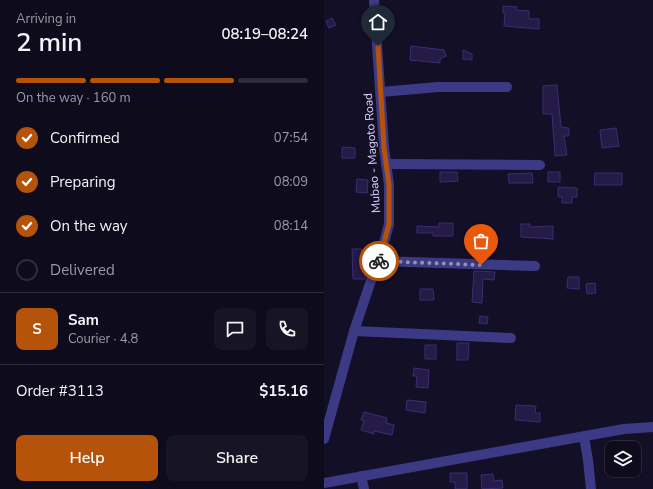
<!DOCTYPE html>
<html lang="en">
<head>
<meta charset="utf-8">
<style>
	body { margin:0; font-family:"Nunito Sans",sans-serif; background:#171425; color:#f1f3f6; height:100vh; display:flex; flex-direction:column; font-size:15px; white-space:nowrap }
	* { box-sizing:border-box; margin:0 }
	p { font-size:13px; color:#9b9ba3 }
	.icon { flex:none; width:22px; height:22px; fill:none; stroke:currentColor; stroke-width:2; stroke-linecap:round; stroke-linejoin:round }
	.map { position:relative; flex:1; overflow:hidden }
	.side { display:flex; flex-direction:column; background:#0e0b1c; width:324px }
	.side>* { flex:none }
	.fabs { position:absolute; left:281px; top:441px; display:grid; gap:8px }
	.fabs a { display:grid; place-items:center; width:36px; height:36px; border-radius:8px; background:#0e0b1c; box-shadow:0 1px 3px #0004,0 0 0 1px #2e2b3b; font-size:20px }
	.pin { position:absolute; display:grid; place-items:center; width:34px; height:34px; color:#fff; margin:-41px -17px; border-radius:50% 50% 50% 0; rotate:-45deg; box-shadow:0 0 4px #0007 }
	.pin .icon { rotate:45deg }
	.courier { position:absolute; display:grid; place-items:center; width:40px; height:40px; margin:-20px; border:3px solid #b45309; border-radius:50%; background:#fff; color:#222; box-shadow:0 1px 5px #0007 }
	.summary em { font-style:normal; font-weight:600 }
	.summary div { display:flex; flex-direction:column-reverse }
	.summary { display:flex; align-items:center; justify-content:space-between; height:68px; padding:0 16px }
	h1 { font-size:26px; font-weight:600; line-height:30px }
	.bar { display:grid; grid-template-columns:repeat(4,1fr); gap:6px 4px; align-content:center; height:48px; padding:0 16px }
	.bar i { height:5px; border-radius:3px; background:#2e2b3b }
	.bar .current { background:#b45309 }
	.bar p { grid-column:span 4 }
	.line { display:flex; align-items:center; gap:10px; padding:0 16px; border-top:1px solid #2e2b3b }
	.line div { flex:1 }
	.round { display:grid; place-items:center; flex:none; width:42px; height:42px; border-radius:8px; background:#171425 }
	ol { padding:0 16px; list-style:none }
	li { display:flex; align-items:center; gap:12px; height:44px }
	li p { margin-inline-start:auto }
	li .icon { padding:4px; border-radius:50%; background:#b45309; color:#fff; stroke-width:4 }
	li:last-child { color:#9b9ba3 }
	li i { width:22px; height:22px; border:2px solid #2e2b3b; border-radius:50% }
	.action { display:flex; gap:8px; margin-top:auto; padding:8px 16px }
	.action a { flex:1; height:46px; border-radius:8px; background:#b45309; color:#fff; font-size:16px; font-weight:600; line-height:46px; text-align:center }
	.action a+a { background:#171425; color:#f1f3f6 }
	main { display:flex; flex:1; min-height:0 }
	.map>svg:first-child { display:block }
	.building { fill:#241b47; stroke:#3b2d73 }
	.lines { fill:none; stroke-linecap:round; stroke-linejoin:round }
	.minor { stroke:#3d3a85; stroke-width:10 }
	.done { stroke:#948fb3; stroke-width:4; stroke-dasharray:0 7.2 }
	.route { stroke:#b45309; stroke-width:5 }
	.labels { text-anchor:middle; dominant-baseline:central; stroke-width:3.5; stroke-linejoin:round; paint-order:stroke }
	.street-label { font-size:12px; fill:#d9d4ff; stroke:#130f26 }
</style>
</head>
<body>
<main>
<section class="side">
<div class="summary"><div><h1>2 min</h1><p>Arriving in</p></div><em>08:19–08:24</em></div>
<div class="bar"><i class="current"></i><i class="current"></i><i class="current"></i><i></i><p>On the way · 160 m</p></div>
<ol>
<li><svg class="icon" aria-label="check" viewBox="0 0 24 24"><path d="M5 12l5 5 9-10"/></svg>Confirmed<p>07:54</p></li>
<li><svg class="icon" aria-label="check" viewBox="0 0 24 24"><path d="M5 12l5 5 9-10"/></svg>Preparing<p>08:09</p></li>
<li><svg class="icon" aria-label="check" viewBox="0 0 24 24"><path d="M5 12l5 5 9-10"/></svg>On the way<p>08:14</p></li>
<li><i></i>Delivered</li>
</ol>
<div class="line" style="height:72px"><b class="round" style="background:#b45309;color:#fff">S</b><div><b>Sam</b><p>Courier · 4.8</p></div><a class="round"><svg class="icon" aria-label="chat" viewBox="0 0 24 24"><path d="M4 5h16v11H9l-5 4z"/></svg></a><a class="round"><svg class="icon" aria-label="phone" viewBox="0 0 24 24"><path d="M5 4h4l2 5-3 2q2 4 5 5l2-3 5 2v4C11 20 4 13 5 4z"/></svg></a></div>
<div class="line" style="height:52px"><div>Order #3113</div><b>$15.16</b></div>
<div class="action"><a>Help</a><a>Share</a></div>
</section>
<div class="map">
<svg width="329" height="489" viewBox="0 0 329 489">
	<rect width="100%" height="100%" fill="#130f26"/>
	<g class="building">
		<polygon points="179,6 193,7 192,10 205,11 205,19 215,19 215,29 180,26 181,13 179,13"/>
		<polygon points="8,18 12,25 5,28 2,21"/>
		<polygon points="87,46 120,50 122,56 116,59 116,63 86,60"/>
		<polygon points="139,50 148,54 148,60 139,59"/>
		<polygon points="233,85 237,127 245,128 245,136 240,136 243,155 231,156 228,114 219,114 219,86"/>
		<polygon points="292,128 295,146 278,148 276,130"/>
		<polygon points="18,147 31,148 31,158 18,158"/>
		<polygon points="116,172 133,172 134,181 116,182"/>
		<rect x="224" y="172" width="12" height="10"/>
		<polygon points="208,173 209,183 185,183 184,174"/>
		<polygon points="271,173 298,173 298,185 270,185"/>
		<polygon points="33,179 44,180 43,193 32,192"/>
		<polygon points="234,187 253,188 253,197 248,197 248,203 238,203 238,197 234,197"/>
		<polygon points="115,223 129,223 129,236 109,236 109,233 93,233 93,226 115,227"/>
		<polygon points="197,224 206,224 206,227 229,226 229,239 197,237"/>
		<polygon points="28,249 37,249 38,252 41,252 42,274 41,279 29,279"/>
		<polygon points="150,271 171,272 170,280 159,279 158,303 148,302"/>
		<polygon points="244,277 255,277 255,289 243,288"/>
		<polygon points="271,283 272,293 263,294 262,284"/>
		<polygon points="96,289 109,289 110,300 96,300"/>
		<polygon points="156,316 164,317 163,324 155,323"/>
		<polygon points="133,343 145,343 144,360 133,360"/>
		<rect x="101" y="345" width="11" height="14"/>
		<polygon points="90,368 105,370 104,388 92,387 93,376 89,376"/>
		<polygon points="83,400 102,402 101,413 82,410"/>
		<polygon points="192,405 212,406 211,413 216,413 216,422 191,420"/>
		<polygon points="40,412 63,418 62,423 70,425 68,435 50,431 50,434 37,430 40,421 37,420"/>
		<polygon points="126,473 143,473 143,489 131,489 131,482 126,482"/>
		<polygon points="169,474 170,481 178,480 179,488 158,489 157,475"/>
	</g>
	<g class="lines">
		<g class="minor">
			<polyline points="57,92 114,87 183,87"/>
			<polyline points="62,164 216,165"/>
			<polyline points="54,261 211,266"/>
			<polyline points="30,331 187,338"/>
			<polyline points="260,437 264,460 267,489"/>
			<polyline points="0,439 30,331 61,239 65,224 65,185 60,148 50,0"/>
			<polyline points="37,476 40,489"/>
			<polyline points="0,483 300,429 329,427"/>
		</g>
	</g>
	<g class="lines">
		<polyline class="done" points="55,261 157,265"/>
		<polyline class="route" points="54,46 60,148 65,185 65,224 55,261"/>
	</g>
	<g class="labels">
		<g class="street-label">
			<text transform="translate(48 153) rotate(-94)">Mubao - Magoto Road</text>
		</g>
	</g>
</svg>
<div class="fabs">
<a><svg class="icon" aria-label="layers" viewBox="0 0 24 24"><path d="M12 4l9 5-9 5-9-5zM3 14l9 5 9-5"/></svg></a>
</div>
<div class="pin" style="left:157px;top:265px;background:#ea580c"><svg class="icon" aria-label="bag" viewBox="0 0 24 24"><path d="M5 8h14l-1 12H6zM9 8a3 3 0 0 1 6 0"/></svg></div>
<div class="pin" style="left:54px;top:46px;background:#1f2937"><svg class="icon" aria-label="home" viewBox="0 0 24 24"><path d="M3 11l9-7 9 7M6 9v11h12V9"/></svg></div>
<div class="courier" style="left:55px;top:261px"><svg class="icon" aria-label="bike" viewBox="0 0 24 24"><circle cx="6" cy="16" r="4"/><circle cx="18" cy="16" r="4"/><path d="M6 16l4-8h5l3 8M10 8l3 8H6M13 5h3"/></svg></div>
</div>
</main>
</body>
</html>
